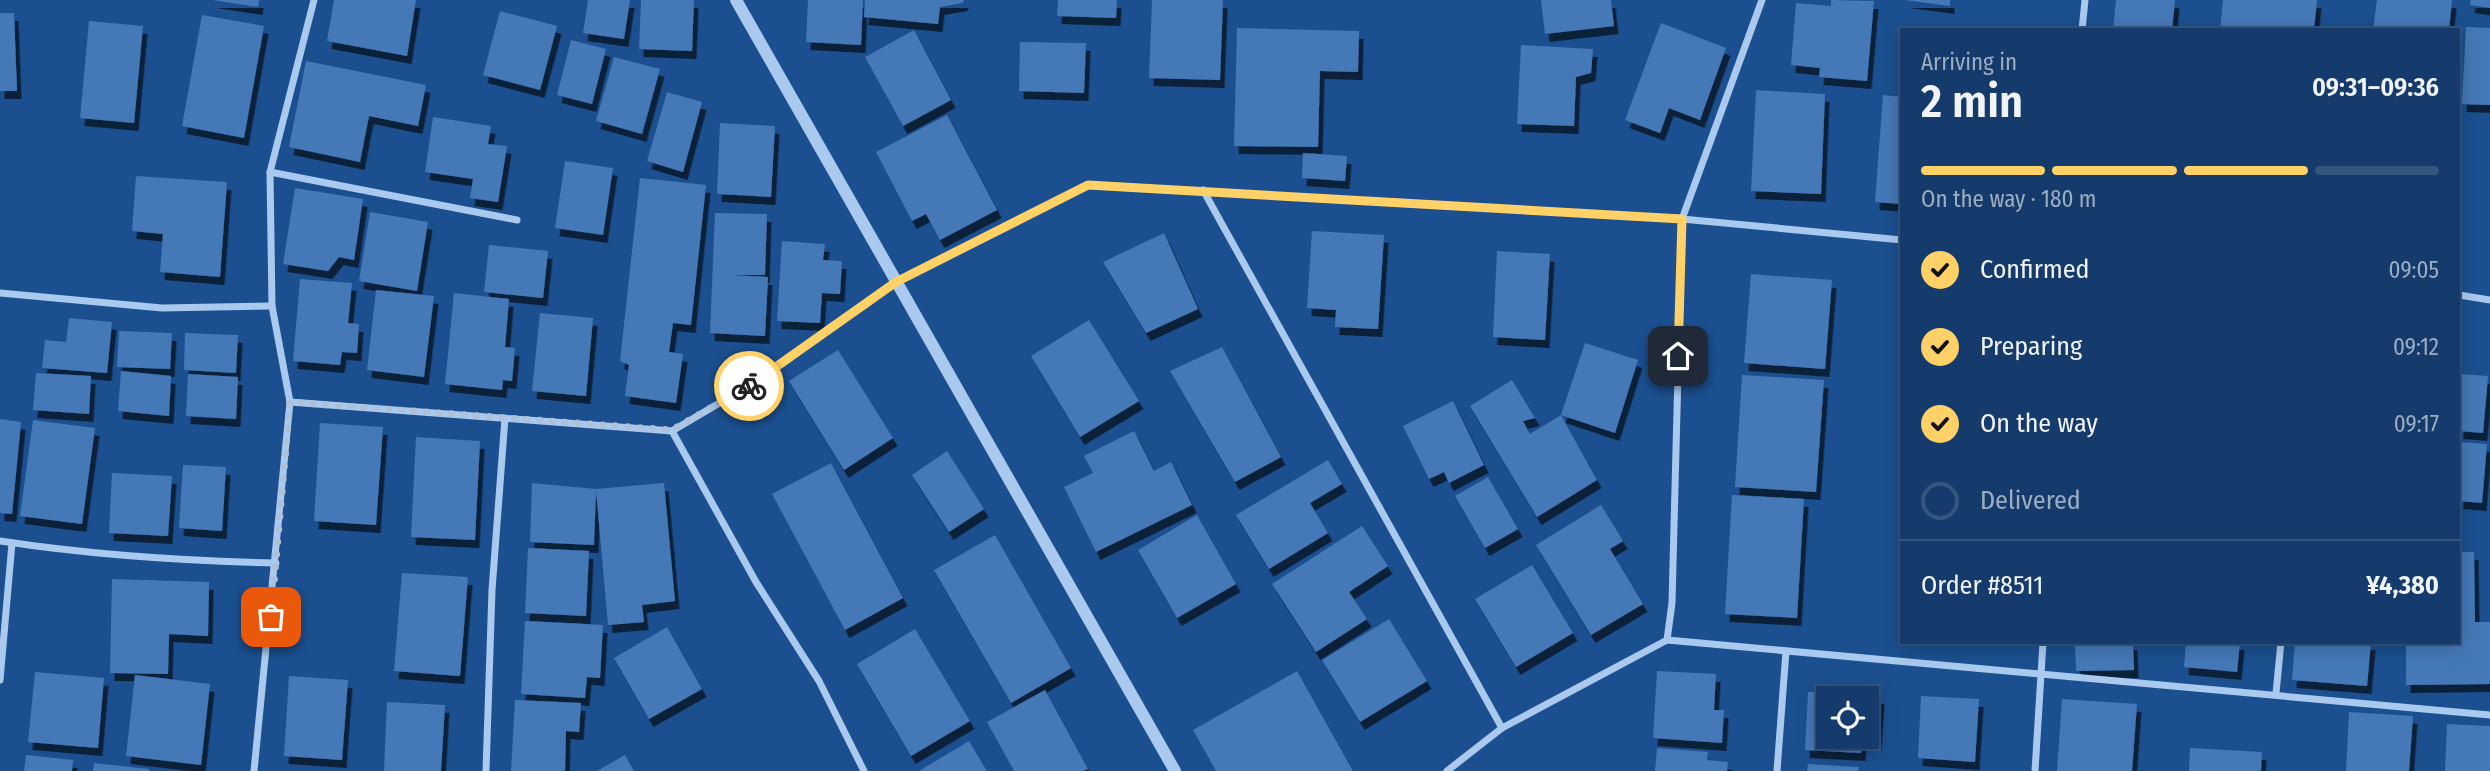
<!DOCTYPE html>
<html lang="en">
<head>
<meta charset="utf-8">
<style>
	body { margin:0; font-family:"Fira Sans Condensed",sans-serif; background:#214673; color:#f1f3f6; height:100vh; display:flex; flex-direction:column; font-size:26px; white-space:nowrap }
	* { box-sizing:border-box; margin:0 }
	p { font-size:23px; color:#9dadc1 }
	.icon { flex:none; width:38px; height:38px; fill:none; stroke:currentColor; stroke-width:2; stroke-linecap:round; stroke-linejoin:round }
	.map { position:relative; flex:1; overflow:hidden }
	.drawer { position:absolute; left:1900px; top:28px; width:560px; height:616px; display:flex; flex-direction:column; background:#143b6b; border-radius:0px; box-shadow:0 4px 18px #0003,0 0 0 2px #33557e }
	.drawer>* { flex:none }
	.buttons { position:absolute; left:1816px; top:686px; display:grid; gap:14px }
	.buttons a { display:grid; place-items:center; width:63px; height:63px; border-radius:0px; background:#143b6b; box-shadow:0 4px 18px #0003,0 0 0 2px #33557e; font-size:35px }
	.pin { position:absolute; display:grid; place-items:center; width:60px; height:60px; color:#fff; margin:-30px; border-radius:14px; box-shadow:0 4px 10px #0006 }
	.courier { position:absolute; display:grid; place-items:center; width:70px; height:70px; margin:-35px; border:5px solid #ffd166; border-radius:50%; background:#fff; color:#222; box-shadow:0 2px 9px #0007 }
	.overview em { font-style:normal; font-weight:600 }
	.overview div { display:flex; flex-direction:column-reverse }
	.overview { display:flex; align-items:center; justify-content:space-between; height:119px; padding:0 21px }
	h1 { font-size:46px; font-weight:600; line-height:52px }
	.bar { display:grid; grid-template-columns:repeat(4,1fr); gap:10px 7px; align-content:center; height:84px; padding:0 21px }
	.bar i { height:9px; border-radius:5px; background:#33557e }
	.bar .active { background:#ffd166 }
	.bar p { grid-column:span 4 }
	.line { display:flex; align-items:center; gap:18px; padding:0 21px; border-top:2px solid #33557e }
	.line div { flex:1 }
	ol { padding:0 21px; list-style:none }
	li { display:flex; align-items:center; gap:21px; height:77px }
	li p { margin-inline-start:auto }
	li .icon { padding:7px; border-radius:50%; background:#ffd166; color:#111; stroke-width:4 }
	li:last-child { color:#9dadc1 }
	li i { width:38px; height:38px; border:4px solid #33557e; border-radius:50% }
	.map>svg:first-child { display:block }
	.building { fill:#4478b7; fill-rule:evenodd; filter:url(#shadow) }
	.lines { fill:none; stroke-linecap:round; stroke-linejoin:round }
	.minor { stroke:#a9c9ee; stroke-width:7 }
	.tertiary { stroke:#a9c9ee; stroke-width:12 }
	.done { stroke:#afc1d8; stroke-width:7; stroke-dasharray:0 12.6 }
	.route { stroke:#ffd166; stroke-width:9 }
</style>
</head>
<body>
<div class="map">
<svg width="2490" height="771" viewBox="0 0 2490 771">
	<defs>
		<filter id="shadow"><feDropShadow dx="4.5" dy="8" stdDeviation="0" flood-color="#0009"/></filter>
	</defs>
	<rect width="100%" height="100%" fill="#1b4f8f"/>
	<g class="building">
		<polygon points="212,0 259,0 258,7"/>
		<polygon points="334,0 416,0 407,56 327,41"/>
		<polygon points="588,0 630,0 624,39 583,33"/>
		<polygon points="641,0 694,0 692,51 639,49"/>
		<polygon points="808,0 863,0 861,45 806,42"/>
		<polygon points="865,0 964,0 963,3 940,7 938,24 864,17"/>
		<polygon points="1058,0 1117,0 1116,18 1057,16"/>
		<polygon points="1152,0 1223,0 1220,80 1149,78"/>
		<polygon points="1541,0 1611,0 1614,26 1545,34"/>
		<polygon points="1831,0 1874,1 1867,81 1819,77 1820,68 1791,65 1796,3 1831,6"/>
		<polygon points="1905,0 1950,0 1950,6"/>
		<polygon points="2116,0 2175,0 2172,30 2113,30"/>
		<polygon points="2223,0 2317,0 2314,30 2220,30"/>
		<polygon points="2377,0 2452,0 2449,30 2373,30"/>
		<polygon points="2471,0 2490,0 2490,8 2470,5"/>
		<polygon points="500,11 557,26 540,90 483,75"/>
		<polygon points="0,13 14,13 17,91 0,91"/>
		<polygon points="202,15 264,26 244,138 182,126"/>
		<polygon points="89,21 143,26 134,123 80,118"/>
		<polygon points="1661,23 1726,48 1700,120 1669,108 1660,133 1625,120"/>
		<polygon points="2466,27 2490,28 2490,105 2462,104"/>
		<polygon points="1237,28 1359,31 1358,72 1320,71 1318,147 1234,146"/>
		<polygon points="914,30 951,100 903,126 865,57"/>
		<polygon points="571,40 606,49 592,104 557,95"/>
		<polygon points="1020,42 1086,43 1084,93 1019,91"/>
		<polygon points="1521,45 1593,49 1591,73 1576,77 1574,126 1517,124"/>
		<polygon points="614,57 660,69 642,134 596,121"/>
		<polygon points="306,61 426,85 418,126 369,116 360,162 289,147"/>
		<polygon points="1756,90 1825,94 1821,194 1751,191"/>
		<polygon points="667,92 702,102 683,172 647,161"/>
		<polygon points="1883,95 1902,97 1902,204 1875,202"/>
		<polygon points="947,115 997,210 940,240 926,214 912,221 876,152"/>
		<polygon points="433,117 491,126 488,144 507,146 498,202 470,198 473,179 425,172"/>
		<polygon points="720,123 775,126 771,197 717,194"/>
		<polygon points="1303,153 1347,156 1345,181 1302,178"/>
		<polygon points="565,161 613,168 603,235 555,228"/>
		<polygon points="136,176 227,182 220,277 160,272 163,234 132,231"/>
		<polygon points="640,178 706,185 691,325 673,323 669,352 683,354 676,403 625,396 629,365 620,361"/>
		<polygon points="295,188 363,199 354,260 339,257 328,271 283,264"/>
		<polygon points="370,212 428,222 417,291 359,281"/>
		<polygon points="715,213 767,214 765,275 730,275 768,277 765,336 710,333"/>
		<polygon points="1312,231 1384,235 1378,329 1335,327 1336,310 1307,308"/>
		<polygon points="1164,233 1198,309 1146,333 1103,262"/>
		<polygon points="782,241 825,244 823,260 842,261 840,294 822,293 820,323 777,321"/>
		<polygon points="489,245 548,251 543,298 484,292"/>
		<polygon points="1497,251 1550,254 1545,340 1493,337"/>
		<polygon points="1751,274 1832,280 1825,369 1744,363"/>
		<polygon points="300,279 352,283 348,323 359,324 357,353 342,352 340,365 293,361"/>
		<polygon points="376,290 434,296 424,377 367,370"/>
		<polygon points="454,293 509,299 505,347 515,348 512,381 503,380 502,390 445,384"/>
		<polygon points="540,313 593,318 586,396 532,391"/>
		<polygon points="69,318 112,322 107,373 42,368 45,340 66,342"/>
		<polygon points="1089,320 1139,401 1080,437 1031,356"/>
		<polygon points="119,331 172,333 170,369 117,367"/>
		<polygon points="185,333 238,335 236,373 184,370"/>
		<polygon points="1585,343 1638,360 1615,433 1561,415 1597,480 1537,517 1470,406 1512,380 1535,418 1523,421 1530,434 1561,415"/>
		<polygon points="1222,347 1281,457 1235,482 1170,371"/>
		<polygon points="838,350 893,438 844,470 789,381"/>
		<polygon points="121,371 171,376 169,416 118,411"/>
		<polygon points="36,373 91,376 89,414 33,410"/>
		<polygon points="188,374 238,377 236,419 186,416"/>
		<polygon points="2459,374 2488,376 2483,433 2459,431"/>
		<polygon points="1742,375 1824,380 1816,492 1735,487"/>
		<polygon points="1453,401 1484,465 1449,483 1444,472 1429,479 1403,426"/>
		<polygon points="0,419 21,422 12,514 0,513"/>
		<polygon points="33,420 95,428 82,524 20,516"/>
		<polygon points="320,423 383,427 376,525 314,521"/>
		<polygon points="1134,431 1154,471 1171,462 1192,505 1096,552 1064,487 1093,473 1084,456"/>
		<polygon points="416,437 480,441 475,540 411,537"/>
		<polygon points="2459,442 2487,444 2482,503 2459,501"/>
		<polygon points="947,451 984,509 949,532 912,475"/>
		<polygon points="1328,460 1342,484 1310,503 1328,533 1269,569 1236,515"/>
		<polygon points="831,463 903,598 845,630 772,494"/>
		<polygon points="183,465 226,467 222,531 179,528"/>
		<polygon points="112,473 172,476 168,536 109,533"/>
		<polygon points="1488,477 1518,529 1485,548 1455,496"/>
		<polygon points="532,483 596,489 664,483 675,601 642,605 644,622 608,625 596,490 594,545 530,542"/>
		<polygon points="1732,495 1804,499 1797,618 1725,614"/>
		<polygon points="1601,505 1623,541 1610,549 1643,604 1591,635 1536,545"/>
		<polygon points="1197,515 1236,584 1177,618 1138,550"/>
		<polygon points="1362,526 1388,566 1349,592 1367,619 1316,652 1272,584"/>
		<polygon points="995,535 1071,668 1011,703 934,570"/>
		<polygon points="528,548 589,551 586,616 525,613"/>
		<polygon points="2459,552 2474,552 2475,622 2490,622 2490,684 2406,685 2406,642 2459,642"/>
		<polygon points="1532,565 1573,633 1516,667 1475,599"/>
		<polygon points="402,573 468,577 460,676 394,671"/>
		<polygon points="112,579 209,582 208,636 169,634 168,674 110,673"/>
		<polygon points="1389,619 1427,681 1360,722 1322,660"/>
		<polygon points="525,621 603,625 600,678 587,677 585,698 521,694"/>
		<polygon points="667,627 702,689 649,719 614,658"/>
		<polygon points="915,629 970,721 911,756 857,664"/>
		<polygon points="2075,642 2133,642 2134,670 2076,671"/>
		<polygon points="2186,642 2240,642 2237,672 2184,667"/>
		<polygon points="2295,642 2371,642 2367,686 2292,680"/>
		<polygon points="1297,671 1353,771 1216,771 1193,730"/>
		<polygon points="1657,671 1716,674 1714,710 1724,710 1722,743 1653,738"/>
		<polygon points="35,672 104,678 98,748 28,742"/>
		<polygon points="135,675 210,684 201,765 126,756"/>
		<polygon points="289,676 348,680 342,760 284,756"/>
		<polygon points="1045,690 1088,769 1083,771 1014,771 987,722"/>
		<path d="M1808 692 1880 696 1877 743 1862 742 1861 753 1805 750ZM1829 698H1867V737H1829Z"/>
		<polygon points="1921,696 1979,699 1975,762 1918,758"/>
		<polygon points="2062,699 2137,704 2132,771 2057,771"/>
		<polygon points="515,700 581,703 579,732 566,731 565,771 511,771"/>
		<polygon points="387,702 445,705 441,771 384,771"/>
		<polygon points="2349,712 2413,716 2409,771 2346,771"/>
		<polygon points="2447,724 2490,726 2490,771 2445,771"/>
		<polygon points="969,741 987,771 919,771"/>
		<polygon points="1657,748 1708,752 1707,760 1728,762 1727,771 1655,771"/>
		<polygon points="2190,748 2262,752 2261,771 2189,771"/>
		<polygon points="26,755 73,760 72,771 24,771"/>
		<polygon points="625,755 634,771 597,771"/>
		<polygon points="94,763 149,769 149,771 93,771"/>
		<polygon points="1808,764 1859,767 1858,771 1807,771"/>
	</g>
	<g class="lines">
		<g class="minor">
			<polyline points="2082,30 2085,0"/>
			<polyline points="270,172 517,220"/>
			<polyline points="1203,190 1502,728"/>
			<polyline points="0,293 162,308 272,306"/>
			<polyline points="2459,295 2490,300"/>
			<polyline points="290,402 672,431 765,376 896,282 1088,185 1682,219 1902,240"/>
			<polyline points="672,431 756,582 819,681 864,771"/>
			<path d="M0 541C92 555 183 561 276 563"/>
			<polyline points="1667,640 1672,603 1682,219 1762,0"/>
			<polyline points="0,680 12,543"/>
			<polyline points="2276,693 2281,642"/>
			<polyline points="254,771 290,402 272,306 270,172 314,0"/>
			<polyline points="486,771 492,590 505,418"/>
			<polyline points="1447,771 1502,728 1667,640 2490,715"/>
			<polyline points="1777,771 1786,651"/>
			<polyline points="2035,771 2043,642"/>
		</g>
		<polyline class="tertiary" points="736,0 1175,771"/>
	</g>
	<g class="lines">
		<polyline class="done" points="271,617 290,402 672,430 749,386"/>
		<polyline class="route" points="749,386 896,282 1088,185 1682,219 1678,356"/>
	</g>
</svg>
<div class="buttons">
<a><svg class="icon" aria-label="locate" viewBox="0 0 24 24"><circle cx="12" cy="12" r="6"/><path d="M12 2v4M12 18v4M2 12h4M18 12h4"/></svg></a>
</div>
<div class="pin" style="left:271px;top:617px;background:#ea580c"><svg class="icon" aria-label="bag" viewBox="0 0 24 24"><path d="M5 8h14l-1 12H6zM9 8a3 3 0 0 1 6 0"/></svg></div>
<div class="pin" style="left:1678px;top:356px;background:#1f2937"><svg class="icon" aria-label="home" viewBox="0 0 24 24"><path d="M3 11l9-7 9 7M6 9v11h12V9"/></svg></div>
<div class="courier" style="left:749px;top:386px"><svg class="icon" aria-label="bike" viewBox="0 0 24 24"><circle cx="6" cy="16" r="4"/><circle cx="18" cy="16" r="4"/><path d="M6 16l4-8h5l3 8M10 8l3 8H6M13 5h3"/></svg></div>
<section class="drawer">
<div class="overview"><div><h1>2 min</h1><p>Arriving in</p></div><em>09:31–09:36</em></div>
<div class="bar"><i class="active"></i><i class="active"></i><i class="active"></i><i></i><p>On the way · 180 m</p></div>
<ol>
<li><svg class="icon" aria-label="check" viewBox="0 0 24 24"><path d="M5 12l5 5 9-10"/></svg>Confirmed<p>09:05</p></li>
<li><svg class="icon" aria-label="check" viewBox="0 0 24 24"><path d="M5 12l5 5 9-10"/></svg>Preparing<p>09:12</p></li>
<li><svg class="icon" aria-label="check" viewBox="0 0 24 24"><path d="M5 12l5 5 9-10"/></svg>On the way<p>09:17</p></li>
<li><i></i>Delivered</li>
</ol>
<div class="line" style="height:91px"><div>Order #8511</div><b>¥4,380</b></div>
</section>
</div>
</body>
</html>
